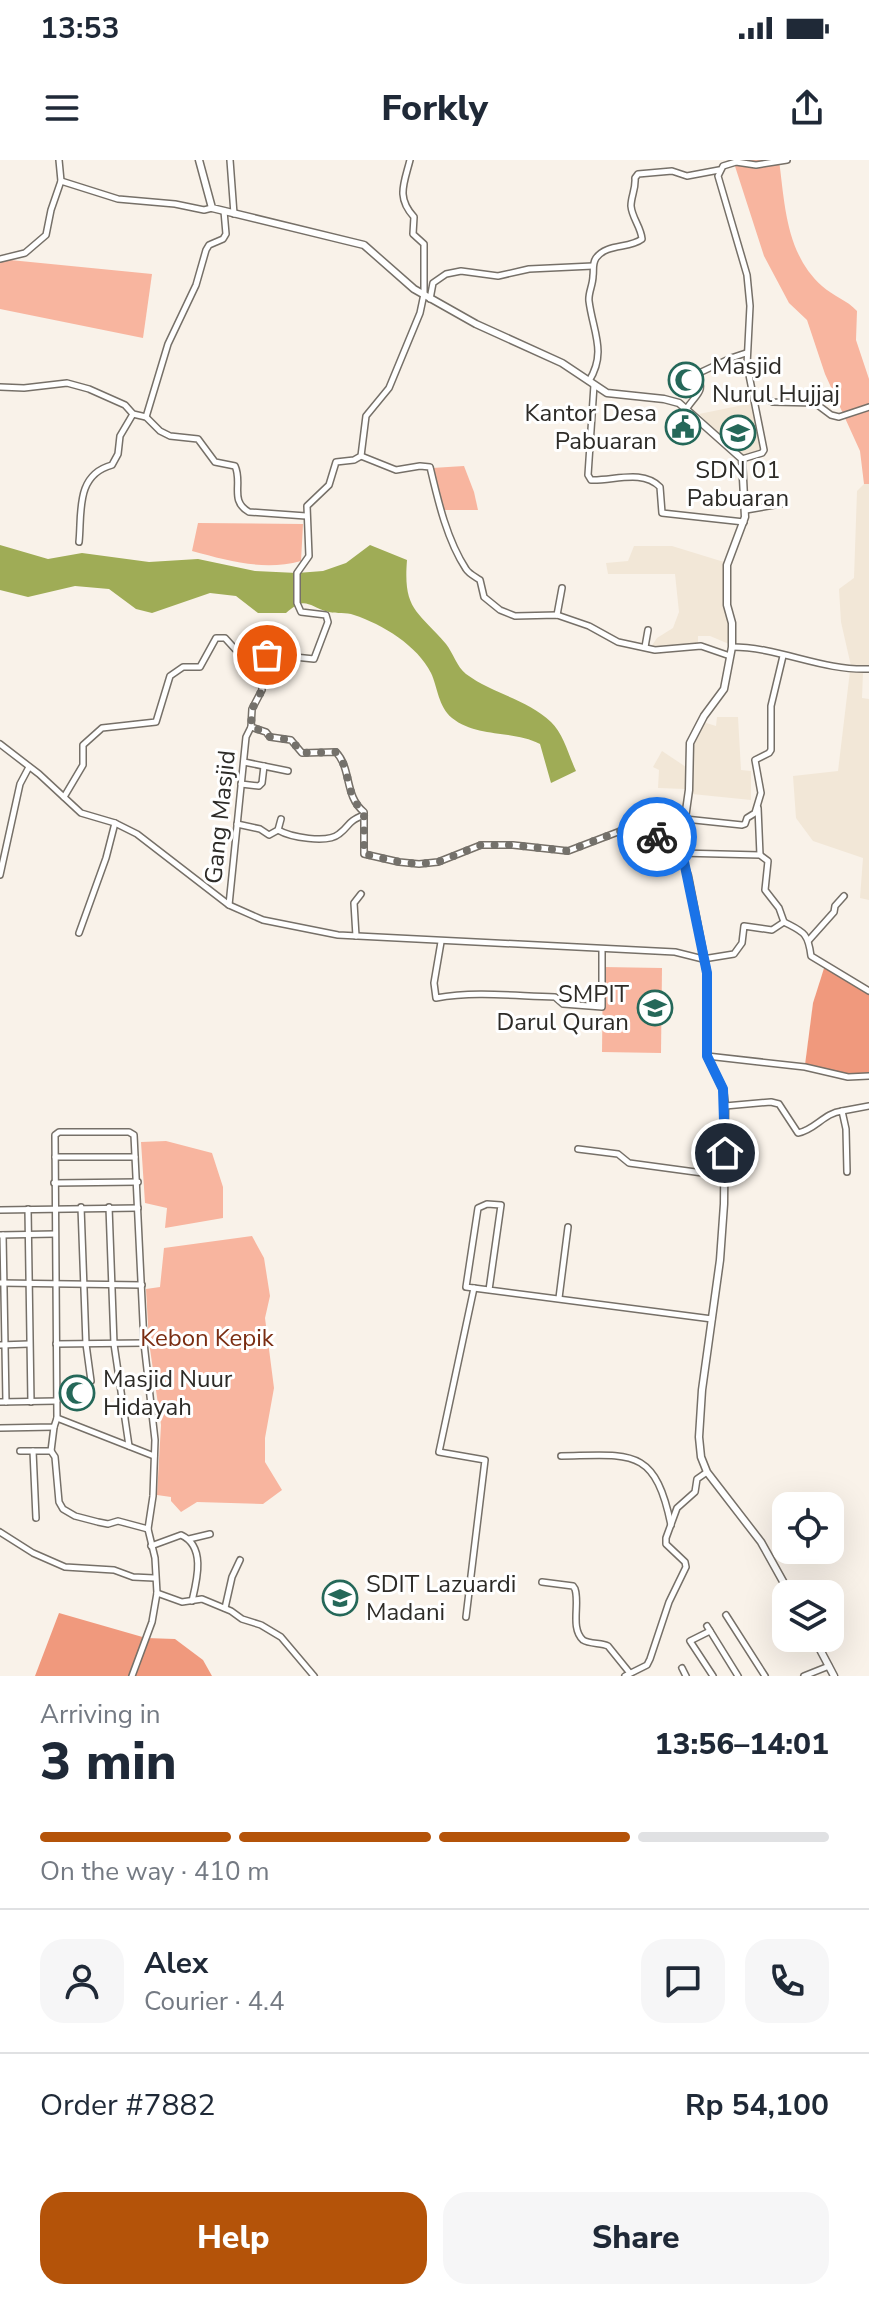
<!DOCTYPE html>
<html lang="en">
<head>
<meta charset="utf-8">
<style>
	body { margin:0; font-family:"Nunito Sans",sans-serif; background:#f6f6f7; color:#1f2937; height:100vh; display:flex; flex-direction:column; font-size:30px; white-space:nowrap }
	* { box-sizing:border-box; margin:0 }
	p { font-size:26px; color:#747a83 }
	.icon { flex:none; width:44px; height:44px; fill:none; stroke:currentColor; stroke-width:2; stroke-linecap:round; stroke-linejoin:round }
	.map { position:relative; height:1516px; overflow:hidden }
	.details { display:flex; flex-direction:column; background:#fff; flex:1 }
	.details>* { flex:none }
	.buttons { position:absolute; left:772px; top:1332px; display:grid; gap:16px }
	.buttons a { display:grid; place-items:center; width:72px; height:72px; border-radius:16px; background:#fff; box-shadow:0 8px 32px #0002; font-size:40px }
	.pin { position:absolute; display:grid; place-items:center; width:68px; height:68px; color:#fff; margin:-34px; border:4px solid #fff; border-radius:50%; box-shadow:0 2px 8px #0007 }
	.courier { position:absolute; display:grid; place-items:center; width:80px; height:80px; margin:-40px; border:6px solid #1a73e8; border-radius:50%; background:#fff; color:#222; box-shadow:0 2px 10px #0007 }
	.headline em { font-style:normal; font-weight:800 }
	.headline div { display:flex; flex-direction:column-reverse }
	.headline { display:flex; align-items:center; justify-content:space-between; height:136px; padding:0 40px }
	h1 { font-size:52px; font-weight:800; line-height:60px }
	.bar { display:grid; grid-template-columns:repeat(4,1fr); gap:12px 8px; align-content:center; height:96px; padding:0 40px }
	.bar i { height:10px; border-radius:6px; background:#e0e1e3 }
	.bar .current { background:#b45309 }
	.bar p { grid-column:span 4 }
	.line { display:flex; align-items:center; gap:20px; padding:0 40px; border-top:2px solid #e0e1e3 }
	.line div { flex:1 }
	.round { display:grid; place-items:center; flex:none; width:84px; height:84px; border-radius:24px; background:#f6f6f7 }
	.primary-button { display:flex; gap:16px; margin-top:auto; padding:16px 40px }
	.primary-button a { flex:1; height:92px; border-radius:24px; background:#b45309; color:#fff; font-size:32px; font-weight:800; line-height:92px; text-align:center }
	.primary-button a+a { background:#f6f6f7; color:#1f2937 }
	.status { display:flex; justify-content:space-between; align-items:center; height:56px; padding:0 40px; background:#fff; direction:ltr }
	.status svg { height:22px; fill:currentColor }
	header { display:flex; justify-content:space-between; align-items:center; height:104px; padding:0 40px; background:#fff; font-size:36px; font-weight:800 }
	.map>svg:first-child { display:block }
	.built { fill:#f2e7d7 }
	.green { fill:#f8b59f }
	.forest { fill:#f0997d }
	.water { fill:#9fac56 }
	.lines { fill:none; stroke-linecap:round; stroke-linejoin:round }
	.minor-casing { stroke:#767068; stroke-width:8 }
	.tertiary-casing { stroke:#767068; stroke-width:9 }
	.minor { stroke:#fff; stroke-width:5 }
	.tertiary { stroke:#fff; stroke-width:6 }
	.done { stroke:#74716b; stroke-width:8; stroke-dasharray:0 14.4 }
	.route { stroke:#1a73e8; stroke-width:10 }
	.labels { text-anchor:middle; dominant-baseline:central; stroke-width:6; stroke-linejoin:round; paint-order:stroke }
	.poi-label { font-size:24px; fill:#2d2b27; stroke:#fff; text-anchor:start }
	.street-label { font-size:24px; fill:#2d2b27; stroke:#fff }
	.park-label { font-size:24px; fill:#7a2d12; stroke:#fff }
</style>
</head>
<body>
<div class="status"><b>13:53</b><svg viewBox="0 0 49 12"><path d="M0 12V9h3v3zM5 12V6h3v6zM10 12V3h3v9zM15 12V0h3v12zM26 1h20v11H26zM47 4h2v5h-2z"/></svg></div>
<header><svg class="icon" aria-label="menu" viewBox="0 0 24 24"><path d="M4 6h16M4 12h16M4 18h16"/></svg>Forkly<svg class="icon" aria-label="share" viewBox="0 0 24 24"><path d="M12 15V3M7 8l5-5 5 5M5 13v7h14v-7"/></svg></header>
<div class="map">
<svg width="869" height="1516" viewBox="0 0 869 1516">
	<rect width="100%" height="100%" fill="#f9f2e9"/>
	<g class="built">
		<polygon points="753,243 762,291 740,295 699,254"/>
		<polygon points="864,324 869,324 869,505 851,506 841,462 839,429 854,418 857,331"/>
		<polygon points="634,386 672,386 724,402 724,440 729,469 729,484 710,476 698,476 698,484 651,487 657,478 673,468 679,452 675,414 608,414 606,403 628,401"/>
		<polygon points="850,511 863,512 862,538 869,539 869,740 860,738 863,698 813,681 796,658 793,616 838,611"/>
		<polygon points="717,557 738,557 741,610 751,611 751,640 692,634 694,581 703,562 716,566"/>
		<polygon points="662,591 686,607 685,629 658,628 659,610 653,607"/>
	</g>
	<g class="green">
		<path d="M733 0H779C785 45 786 94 822 126 833 136 847 140 857 151L856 180 869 219V324H864L860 291 825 214 807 160 789 143 764 96Z"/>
		<polygon points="0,99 152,114 143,178 0,149"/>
		<polygon points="464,306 474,332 478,350 443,350 432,308"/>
		<path d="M198 363 303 364 301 401C264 411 229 401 192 391Z"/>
		<polygon points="603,807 662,808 661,893 602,892"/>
		<polygon points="166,981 212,993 223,1027 223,1058 165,1068 167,1048 145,1043 141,982"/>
		<polygon points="252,1076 264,1098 270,1136 265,1158 274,1228 265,1278 265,1302 282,1330 263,1344 197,1342 181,1352 171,1341 171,1337 157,1335 161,1265 149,1182 146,1129 160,1127 164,1088"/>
	</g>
	<g class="forest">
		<polygon points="826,802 869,827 869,917 842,915 805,905 813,843"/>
		<polygon points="59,1453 146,1478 175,1479 203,1500 212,1516 35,1516"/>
	</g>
	<path class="water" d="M0 385 48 399 82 393 149 402 198 399 255 411 297 413 323 411 346 403 370 385 407 400C403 450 417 450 446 484 453 493 457 507 466 514 493 534 527 539 551 562 563 573 569 596 576 611L551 623 540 584C513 570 477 578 452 558 438 546 438 528 431 513 418 486 382 464 354 455 346 452 337 454 329 452 307 446 306 435 286 453H258L236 436 210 433 152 453 136 449 109 429 75 426 28 437 0 430Z"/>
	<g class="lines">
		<g class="minor-casing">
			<g id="minor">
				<polyline points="230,0 234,54"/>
				<polyline points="61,21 118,39 175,44 204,50 212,48"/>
				<polyline points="0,99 25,93 46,75 51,50 61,21 59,0"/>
				<polyline points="430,139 433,123 446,114 461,111 498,116 529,109 593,106"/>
				<path d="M589 221C607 192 593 172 589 141 588 133 593 125 593 116 594 110 592 104 596 98 607 83 629 89 642 79 641 67 632 58 631 46 631 36 636 29 635 18L638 14 672 11 687 16 719 10"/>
				<path d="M594 225 588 315 591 320C614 321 642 309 660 327L662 353 744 362"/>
				<path d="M0 227 24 228 67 223 89 229 125 245 133 254 146 257 160 271 170 276 198 279 215 302 235 306C243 323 229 341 249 352L306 356"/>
				<polyline points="753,233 773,242 815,243 831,255 839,257 869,247"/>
				<path d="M687 248C698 232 705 232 697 214L731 198 746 193"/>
				<polyline points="146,257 168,184 196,125 206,90 209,85 223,79 226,74 224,51"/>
				<path d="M361 296 396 310 420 306 430 307C438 341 447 380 466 409 469 414 476 417 480 420L484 437 500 450 515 456 557 455 589 466 618 482 655 490 701 486 730 496"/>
				<polyline points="742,299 762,293 764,290 747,205 750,146 747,115 718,16 723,6 736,2 756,5 787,0"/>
				<polyline points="746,350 786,343"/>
				<path d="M79 382C82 353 75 315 112 305L118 294 120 276 133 254"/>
				<polyline points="557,455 562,428"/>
				<polyline points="645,487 648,470"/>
				<path d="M732 487C779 487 822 511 869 509"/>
				<path d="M251 567 266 572 270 577 291 580 302 593 336 592C352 609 344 636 364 652V694L399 702 419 704 438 702 481 685H513L568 691 631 667C647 677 666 676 681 687"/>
				<polyline points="0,584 39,614 81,653 115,663 137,674 229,745 263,760 338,775 675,792 703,799 734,794 742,783 744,766 772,770 784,762"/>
				<polyline points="244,602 288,611"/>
				<polyline points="241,624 259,626 262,623 264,606"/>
				<polyline points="64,637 83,605 83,585 102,568 156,562 170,516 183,507 200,507 216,478 225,478 235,489 261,497"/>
				<polyline points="758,648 760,695"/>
				<polyline points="685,659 742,665 745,664 747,658 755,653 761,633 755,600 769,593 771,590 771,546 783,496"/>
				<polyline points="237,664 260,669 269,675 278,670 281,659"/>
				<path d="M278 670C290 677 327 684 339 674 351 665 346 662 364 655"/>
				<path d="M680 693 760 695 768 701 765 730 779 748 784 762C803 772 808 772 811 796L869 831"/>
				<polyline points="0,715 20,624 29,607"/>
				<path d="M229 745 246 577 251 567 252 549 262 530 261 497 275 495 314 499 328 462 326 455 301 452 297 443V413L309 396 307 346 329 325 336 302 354 300 361 296 366 256 389 228 420 153 424 134V84L413 74 414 57C396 37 404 24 410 0"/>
				<polyline points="79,773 106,698 115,663"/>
				<polyline points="356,776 354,743 361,734"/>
				<polyline points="809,780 834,752 835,746 844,736"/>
				<path d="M441 782 434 823 436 838C476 831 514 836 555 837L563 844 602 847V789"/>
				<polyline points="707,896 805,907 848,917 869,916"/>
				<path d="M725 946 771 942 779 944 798 973C815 970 824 953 842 951L846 969 847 1012"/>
				<polyline points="842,951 869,946"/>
				<polyline points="578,989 618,994 629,1003 725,1016"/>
				<polyline points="55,997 135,997"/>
				<polyline points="54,1023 138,1022"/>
				<polyline points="81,1047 86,1184 91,1221"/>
				<polyline points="109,1047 114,1184 129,1286"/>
				<polyline points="28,1049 31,1242"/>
				<polyline points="0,1050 138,1048"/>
				<polyline points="0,1075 55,1074"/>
				<polyline points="3,1075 6,1242"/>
				<polyline points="0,1123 142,1125"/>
				<polyline points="489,1130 501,1045 487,1044 478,1048 466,1127 712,1159"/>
				<polyline points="559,1138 568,1067"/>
				<polyline points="56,1184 144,1183"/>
				<polyline points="0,1185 29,1184"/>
				<polyline points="0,1242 57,1241"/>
				<polyline points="57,1258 154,1296"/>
				<polyline points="0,1268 54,1267 57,1258 55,975 59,972 129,972 134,975 144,1183 155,1280 153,1336 148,1369 155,1398 157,1433 152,1462 132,1516"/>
				<polyline points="20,1291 51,1291 55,1297 59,1342 63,1349 75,1356 98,1362 108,1364 118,1361 148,1369"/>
				<polyline points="33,1291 36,1358"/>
				<polyline points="51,1291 54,1267"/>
				<path d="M561 1296C630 1295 655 1286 671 1365"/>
				<polyline points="0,1372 33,1393 65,1407 114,1410 133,1417 154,1418"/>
				<polyline points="189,1379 210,1374"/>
				<path d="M151 1386 181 1375C206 1386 197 1420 192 1441"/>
				<path d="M542 1422 573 1426 575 1429C580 1444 570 1468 583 1480 589 1484 602 1483 608 1486L629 1512"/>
				<polyline points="157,1433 182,1442 202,1439 231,1451 242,1459 261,1465 281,1477 314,1516"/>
				<polyline points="225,1448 232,1417 240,1400"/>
				<polyline points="726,1455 765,1516"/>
				<polyline points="466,1457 485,1300 439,1292 474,1128"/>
				<polyline points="707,1466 738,1516"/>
				<polyline points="710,1471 690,1481 713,1516"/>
				<polyline points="682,1508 686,1516"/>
				<polyline points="625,1516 647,1505 650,1499 669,1442 686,1407 685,1402 666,1384 666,1378 677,1348 695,1332 697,1319 707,1312"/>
				<polyline points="804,1516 829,1506"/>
			</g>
		</g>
		<g class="tertiary-casing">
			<g id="tertiary">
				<polyline points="199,0 212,48 364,85 414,129 476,164 562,203 607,233 664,239 679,243 742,299 745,357 727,405 727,445 732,463 732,487 724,529 704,556 690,583 689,630 680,693 688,716 707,813 707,896 723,929 725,946 724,1044 720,1100 702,1230 699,1277 701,1297 707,1312 761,1382 790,1434"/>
				<polyline points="814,1478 834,1516"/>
			</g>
		</g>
		<use href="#minor" class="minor"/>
		<use href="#tertiary" class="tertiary"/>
	</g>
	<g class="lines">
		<path class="done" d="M267 495 261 497 262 530 252 549 251 567 266 572 270 577 291 580 302 593 336 592C352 609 344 636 364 652V694L399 702 419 704 438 702 481 685H513L568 691 631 667 643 675 657 677"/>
		<polyline class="route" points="657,677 671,680 681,687 707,813 707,896 723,929 725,993"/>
	</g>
	<defs>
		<g id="mosque-ring" transform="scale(1.8)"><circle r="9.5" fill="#fff" stroke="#256859" stroke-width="1.5"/><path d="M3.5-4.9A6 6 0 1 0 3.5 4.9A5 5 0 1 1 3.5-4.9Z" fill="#256859"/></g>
		<g id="civic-ring" transform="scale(1.8)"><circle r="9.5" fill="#fff" stroke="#256859" stroke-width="1.5"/><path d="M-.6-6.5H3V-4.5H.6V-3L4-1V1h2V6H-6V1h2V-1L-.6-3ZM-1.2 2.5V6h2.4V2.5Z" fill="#256859"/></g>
		<g id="school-ring" transform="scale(1.8)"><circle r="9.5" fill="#fff" stroke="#256859" stroke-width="1.5"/><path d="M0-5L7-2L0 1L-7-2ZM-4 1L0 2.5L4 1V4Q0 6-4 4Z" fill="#256859"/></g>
	</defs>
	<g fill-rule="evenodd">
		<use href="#mosque-ring" x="686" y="220"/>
		<use href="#civic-ring" x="683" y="267"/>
		<use href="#school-ring" x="738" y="273"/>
		<use href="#school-ring" x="655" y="848"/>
		<use href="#mosque-ring" x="77" y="1233"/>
		<use href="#school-ring" x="340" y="1438"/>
	</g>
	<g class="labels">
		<g class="poi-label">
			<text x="712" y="206">Masjid<tspan x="712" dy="28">Nurul Hujjaj</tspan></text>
			<text x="657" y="253" text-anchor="end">Kantor Desa<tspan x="657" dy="28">Pabuaran</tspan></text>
			<text x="738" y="310" text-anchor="middle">SDN 01<tspan x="738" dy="28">Pabuaran</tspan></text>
			<text x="629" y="834" text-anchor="end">SMPIT<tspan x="629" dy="28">Darul Quran</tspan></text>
			<text x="103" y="1219">Masjid Nuur<tspan x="103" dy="28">Hidayah</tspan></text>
			<text x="366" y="1424">SDIT Lazuardi<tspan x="366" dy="28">Madani</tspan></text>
		</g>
		<g class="street-label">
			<text transform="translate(220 657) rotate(-84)">Gang Masjid</text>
		</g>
		<g class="park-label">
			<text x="207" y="1178">Kebon Kepik</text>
		</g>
	</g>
</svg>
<div class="buttons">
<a><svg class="icon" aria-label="locate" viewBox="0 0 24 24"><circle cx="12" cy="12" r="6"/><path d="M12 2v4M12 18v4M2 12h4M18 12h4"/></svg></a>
<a><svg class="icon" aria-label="layers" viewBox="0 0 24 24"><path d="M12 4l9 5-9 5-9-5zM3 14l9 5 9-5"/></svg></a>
</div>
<div class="pin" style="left:267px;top:495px;background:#ea580c"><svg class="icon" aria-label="bag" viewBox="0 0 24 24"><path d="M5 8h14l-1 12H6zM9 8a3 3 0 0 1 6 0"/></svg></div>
<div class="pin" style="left:725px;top:993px;background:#1f2937"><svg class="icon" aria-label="home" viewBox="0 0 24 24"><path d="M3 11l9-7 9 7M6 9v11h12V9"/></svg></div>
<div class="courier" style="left:657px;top:677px"><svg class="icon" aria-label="bike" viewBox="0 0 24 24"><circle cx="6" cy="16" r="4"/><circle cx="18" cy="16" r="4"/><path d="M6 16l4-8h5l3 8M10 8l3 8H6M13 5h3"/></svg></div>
</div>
<section class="details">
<div class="headline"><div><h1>3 min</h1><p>Arriving in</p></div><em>13:56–14:01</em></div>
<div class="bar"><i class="current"></i><i class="current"></i><i class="current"></i><i></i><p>On the way · 410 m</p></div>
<div class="line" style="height:144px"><a class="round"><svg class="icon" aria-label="person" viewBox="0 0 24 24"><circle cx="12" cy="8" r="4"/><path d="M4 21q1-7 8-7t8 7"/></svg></a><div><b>Alex</b><p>Courier · 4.4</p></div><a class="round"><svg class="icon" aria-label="chat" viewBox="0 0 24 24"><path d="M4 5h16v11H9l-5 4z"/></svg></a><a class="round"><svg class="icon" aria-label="phone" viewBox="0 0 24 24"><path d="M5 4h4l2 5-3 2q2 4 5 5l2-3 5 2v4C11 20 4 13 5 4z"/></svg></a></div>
<div class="line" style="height:104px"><div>Order #7882</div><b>Rp 54,100</b></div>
<div class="primary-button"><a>Help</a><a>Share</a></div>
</section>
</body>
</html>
